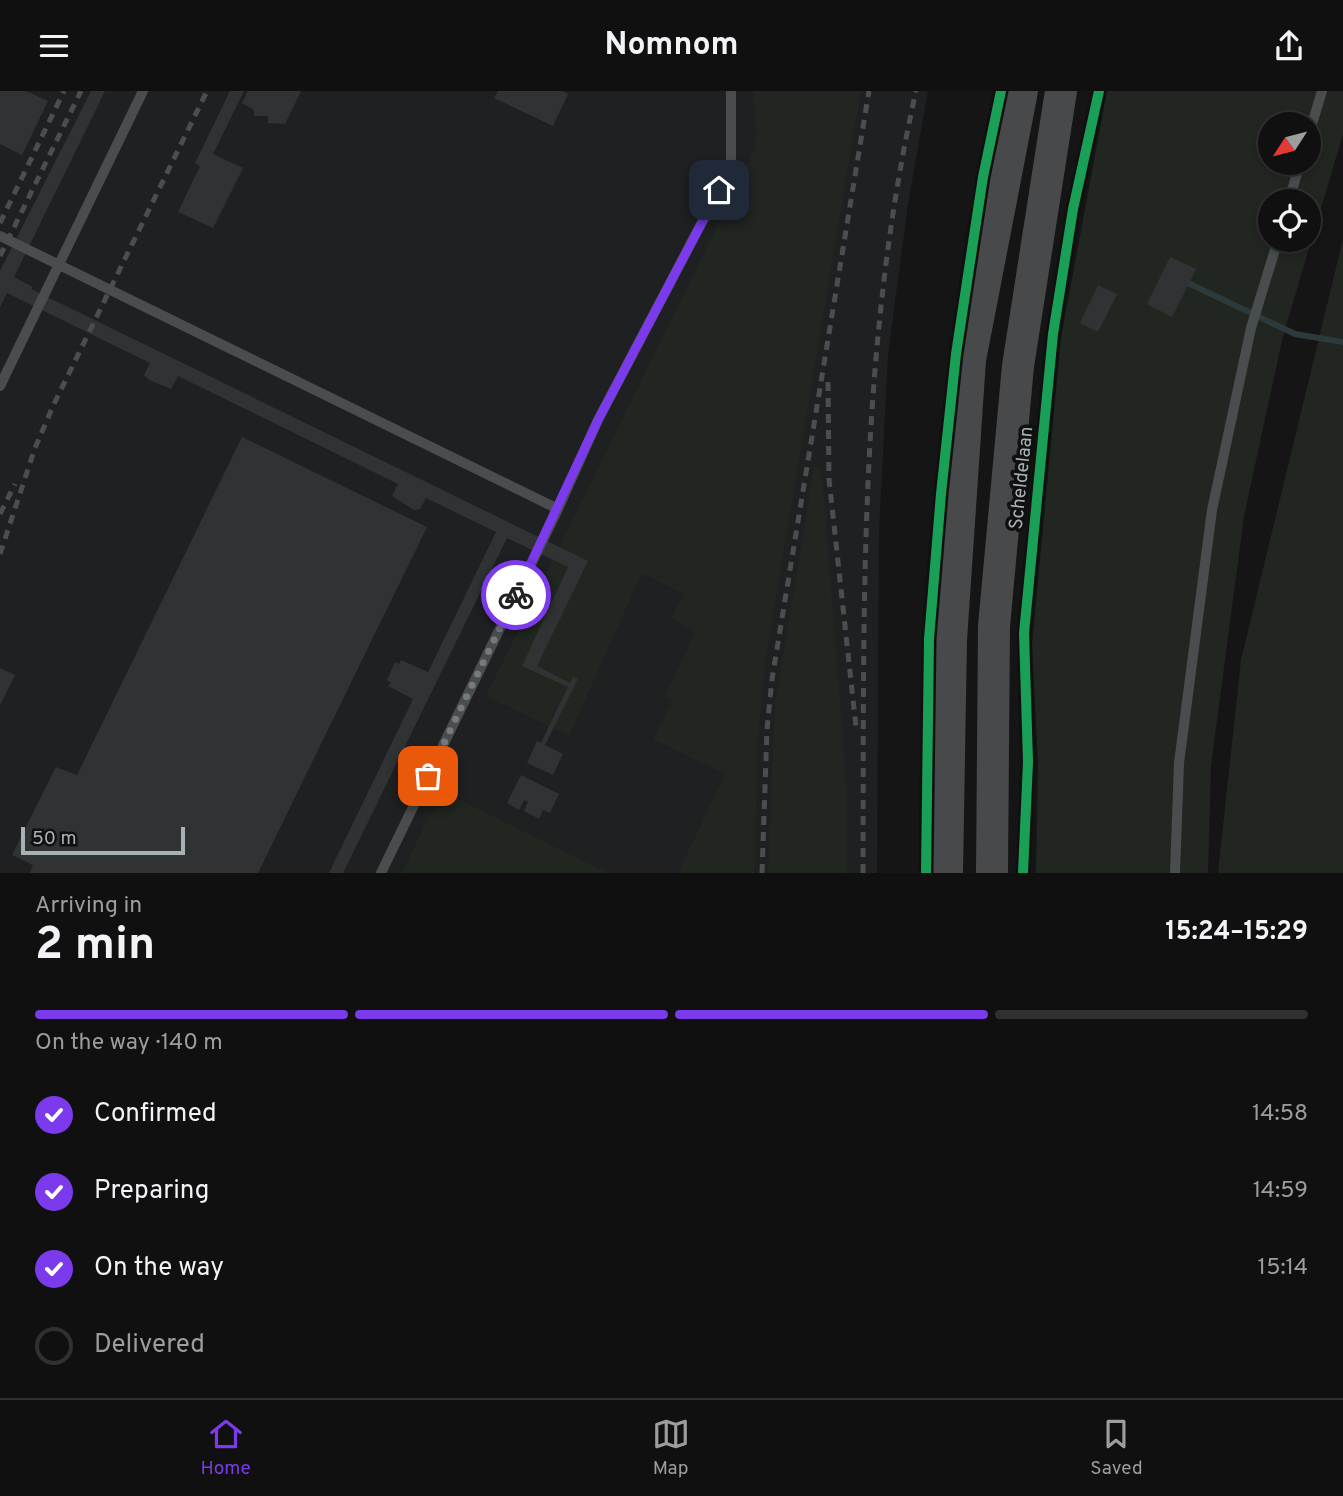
<!DOCTYPE html>
<html lang="en">
<head>
<meta charset="utf-8">
<style>
	body { margin:0; font-family:Overpass,sans-serif; background:#1e1e1e; color:#f1f3f6; height:100vh; display:flex; flex-direction:column; font-size:26px; white-space:nowrap }
	* { box-sizing:border-box; margin:0 }
	p { font-size:23px; color:#9c9d9f }
	.icon { flex:none; width:38px; height:38px; fill:none; stroke:currentColor; stroke-width:2; stroke-linecap:round; stroke-linejoin:round }
	.map { position:relative; height:782px; overflow:hidden }
	.details { display:flex; flex-direction:column; background:#101010; flex:1 }
	.details>* { flex:none }
	.needle { width:46px; rotate:234deg }
	.fabs { position:absolute; left:1258px; top:21px; display:grid; gap:14px }
	.fabs a { display:grid; place-items:center; width:63px; height:63px; border-radius:50%; background:#101010; box-shadow:0 4px 10px #0003,0 0 0 2px #303030; font-size:35px }
	.scale { position:absolute; left:21px; bottom:18px; width:164px; box-sizing:border-box; padding-left:7px; border:4px solid #a7b2b6; border-top:0; font-size:19px; line-height:24px; white-space:nowrap; color:#a7b2b6; -webkit-text-stroke:5px #101011; paint-order:stroke }
	.pin { position:absolute; display:grid; place-items:center; width:60px; height:60px; color:#fff; margin:-30px; border-radius:14px; box-shadow:0 4px 10px #0006 }
	.courier { position:absolute; display:grid; place-items:center; width:70px; height:70px; margin:-35px; border:5px solid #7c3aed; border-radius:50%; background:#fff; color:#222; box-shadow:0 2px 9px #0007 }
	.summary em { font-style:normal; font-weight:700 }
	.summary div { display:flex; flex-direction:column-reverse }
	.summary { display:flex; align-items:center; justify-content:space-between; height:119px; padding:0 35px }
	h1 { font-size:46px; font-weight:700; line-height:52px }
	.bar { display:grid; grid-template-columns:repeat(4,1fr); gap:10px 7px; align-content:center; height:84px; padding:0 35px }
	.bar i { height:9px; border-radius:5px; background:#303030 }
	.bar .selected { background:#7c3aed }
	.bar p { grid-column:span 4 }
	ol { padding:0 35px; list-style:none }
	li { display:flex; align-items:center; gap:21px; height:77px }
	li p { margin-inline-start:auto }
	li .icon { padding:7px; border-radius:50%; background:#7c3aed; color:#fff; stroke-width:4 }
	li:last-child { color:#9c9d9f }
	li i { width:38px; height:38px; border:4px solid #303030; border-radius:50% }
	header { display:flex; justify-content:space-between; align-items:center; height:91px; padding:0 35px; background:#101010; font-size:32px; font-weight:700 }
	.tabs { display:flex; justify-content:space-around; align-items:center; height:98px; border-top:2px solid #303030; background:#101010; font-size:19px; color:#9c9d9f }
	.tabs a { display:grid; justify-items:center; gap:4px }
	.tabs .selected { color:#7c3aed }
	.map>svg:first-child { display:block }
	.built { fill:#1f2021 }
	.green { fill:#222620; fill-rule:evenodd }
	.lines { fill:none; stroke-linecap:round; stroke-linejoin:round }
	.stream { stroke:#2c3a3b; stroke-width:6 }
	.building { fill:#313234 }
	.lane { stroke:#4a4d4e; stroke-width:10 }
	.primary { stroke:#47494a; stroke-width:32 }
	.rail { stroke:#4b4e4f; stroke-width:5; stroke-dasharray:9 7; stroke-linecap:butt }
	.cycleway-casing { stroke:#101011; stroke-width:15 }
	.cycleway { stroke:#1a9f57; stroke-width:10 }
	.done { stroke:#747b7e; stroke-width:7; stroke-dasharray:0 12.6 }
	.route { stroke:#7c3aed; stroke-width:9 }
	.labels { text-anchor:middle; dominant-baseline:central; stroke-width:7; stroke-linejoin:round; paint-order:stroke }
	.street-label { font-size:19px; fill:#a7b2b6; stroke:#101011 }
</style>
</head>
<body>
<header><svg class="icon" aria-label="menu" viewBox="0 0 24 24"><path d="M4 6h16M4 12h16M4 18h16"/></svg>Nomnom<svg class="icon" aria-label="share" viewBox="0 0 24 24"><path d="M12 15V3M7 8l5-5 5 5M5 13v7h14v-7"/></svg></header>
<div class="map">
<svg width="1343" height="782" viewBox="0 0 1343 782">
	<rect width="100%" height="100%" fill="#151516"/>
	<polygon class="built" points="0,0 928,0 908,113 888,264 879,441 877,782 0,782"/>
	<g class="green">
		<polygon points="753,0 861,0 766,565 758,649 754,782 678,782 725,683 653,648 673,608 665,605 695,541 671,527 684,503 642,482 569,645 486,605 753,62 757,45"/>
		<path d="M1107 0H1343V43L1283 245 1244 425 1211 675 1208 782H1036L1038 670 1032 554 1061 247ZM1270 33H1309V72H1270ZM1270 110H1309V149H1270Z"/>
		<polygon points="1343,148 1343,782 1218,782 1241,569"/>
		<polygon points="814,376 818,376 822,384 847,701 846,782 768,782 775,612"/>
		<polygon points="458,708 468,713 608,782 402,782 429,725 445,709"/>
	</g>
	<g class="lines">
		<polyline class="stream" points="1188,192 1295,243 1343,251"/>
	</g>
	<g class="building">
		<polygon points="0,0 26,0 48,10 22,64 0,53"/>
		<polygon points="91,0 105,0 14,186 33,196 31,198 588,470 537,575 570,592 573,586 578,588 545,654 563,663 553,684 527,672 537,650 541,652 568,596 522,575 568,476 507,447 343,782 329,782 413,608 388,595 391,592 387,589 395,571 399,573 401,569 428,581 496,441 426,407 420,418 414,419 392,405 398,393 178,285 171,298 149,289 144,284 150,272 7,202 0,216 0,180"/>
		<polygon points="230,0 244,0 213,63 243,77 213,137 178,121 200,75 195,72"/>
		<polygon points="248,0 301,0 285,33 268,32 268,25 254,25 254,19 242,12"/>
		<polygon points="498,0 562,0 568,3 553,35 494,7"/>
		<polygon points="1170,166 1196,178 1172,226 1147,213"/>
		<polygon points="1098,194 1117,203 1098,241 1080,232"/>
		<polygon points="242,346 427,436 258,782 30,782 33,774 12,764 56,676 77,684"/>
		<polygon points="0,577 15,584 0,614"/>
		<polygon points="521,684 559,703 550,722 543,719 539,728 524,720 528,711 524,709 519,719 507,712"/>
	</g>
	<g class="lines">
		<g class="lane">
			<polyline points="1309,43 1322,0"/>
			<polyline points="1289,110 1300,72"/>
			<polyline points="0,145 558,418"/>
			<polyline points="0,295 143,0"/>
			<polyline points="381,782 558,418 598,329 731,76 731,0"/>
			<polyline points="1175,782 1179,672 1212,419 1251,237 1278,149"/>
		</g>
		<g class="primary">
			<polyline points="947,782 951,549 970,269 1022,0"/>
			<polyline points="992,782 994,535 1018,275 1061,0"/>
		</g>
		<g class="rail">
			<polyline points="0,132 64,0"/>
			<polyline points="0,165 81,0"/>
			<polyline points="828,291 829,388 856,636"/>
			<polyline points="0,423 15,393"/>
			<polyline points="0,463 35,357 53,315 207,0"/>
			<polyline points="762,782 767,638 772,588 869,0"/>
			<path d="M863 782C864 521 858 257 916 0"/>
		</g>
		<g class="cycleway-casing">
			<g id="cycleway">
				<polyline points="926,782 929,548 941,403 956,263 983,86 1001,0"/>
				<polyline points="1023,782 1028,671 1024,542 1028,501 1053,243 1073,118 1099,0"/>
			</g>
		</g>
		<use href="#cycleway" class="cycleway"/>
	</g>
	<g class="lines">
		<polyline class="done" points="428,685 516,504"/>
		<polyline class="route" points="516,504 598,329 719,99"/>
	</g>
	<g class="labels">
		<g class="street-label">
			<text transform="translate(1022 387) rotate(-84)">Scheldelaan</text>
		</g>
	</g>
</svg>
<div class="fabs">
<a><svg class="needle" viewBox="-14 -14 28 28"><path d="M0-13l5 13h-10z" fill="#e53935"/><path d="M0 13l5-13h-10z" fill="#9c9d9f"/></svg></a>
<a><svg class="icon" aria-label="locate" viewBox="0 0 24 24"><circle cx="12" cy="12" r="6"/><path d="M12 2v4M12 18v4M2 12h4M18 12h4"/></svg></a>
</div>
<div class="scale">50 m</div>
<div class="pin" style="left:428px;top:685px;background:#ea580c"><svg class="icon" aria-label="bag" viewBox="0 0 24 24"><path d="M5 8h14l-1 12H6zM9 8a3 3 0 0 1 6 0"/></svg></div>
<div class="pin" style="left:719px;top:99px;background:#1f2937"><svg class="icon" aria-label="home" viewBox="0 0 24 24"><path d="M3 11l9-7 9 7M6 9v11h12V9"/></svg></div>
<div class="courier" style="left:516px;top:504px"><svg class="icon" aria-label="bike" viewBox="0 0 24 24"><circle cx="6" cy="16" r="4"/><circle cx="18" cy="16" r="4"/><path d="M6 16l4-8h5l3 8M10 8l3 8H6M13 5h3"/></svg></div>
</div>
<section class="details">
<div class="summary"><div><h1>2 min</h1><p>Arriving in</p></div><em>15:24–15:29</em></div>
<div class="bar"><i class="selected"></i><i class="selected"></i><i class="selected"></i><i></i><p>On the way · 140 m</p></div>
<ol>
<li><svg class="icon" aria-label="check" viewBox="0 0 24 24"><path d="M5 12l5 5 9-10"/></svg>Confirmed<p>14:58</p></li>
<li><svg class="icon" aria-label="check" viewBox="0 0 24 24"><path d="M5 12l5 5 9-10"/></svg>Preparing<p>14:59</p></li>
<li><svg class="icon" aria-label="check" viewBox="0 0 24 24"><path d="M5 12l5 5 9-10"/></svg>On the way<p>15:14</p></li>
<li><i></i>Delivered</li>
</ol>
</section>
<nav class="tabs">
<a class="selected"><svg class="icon" aria-label="home" viewBox="0 0 24 24"><path d="M3 11l9-7 9 7M6 9v11h12V9"/></svg>Home</a>
<a><svg class="icon" aria-label="map" viewBox="0 0 24 24"><path d="M3 6l6-2 6 2 6-2v14l-6 2-6-2-6 2zM9 4v14M15 6v14"/></svg>Map</a>
<a><svg class="icon" aria-label="saved" viewBox="0 0 24 24"><path d="M7 4h10v16l-5-4-5 4z"/></svg>Saved</a>
</nav>
</body>
</html>
